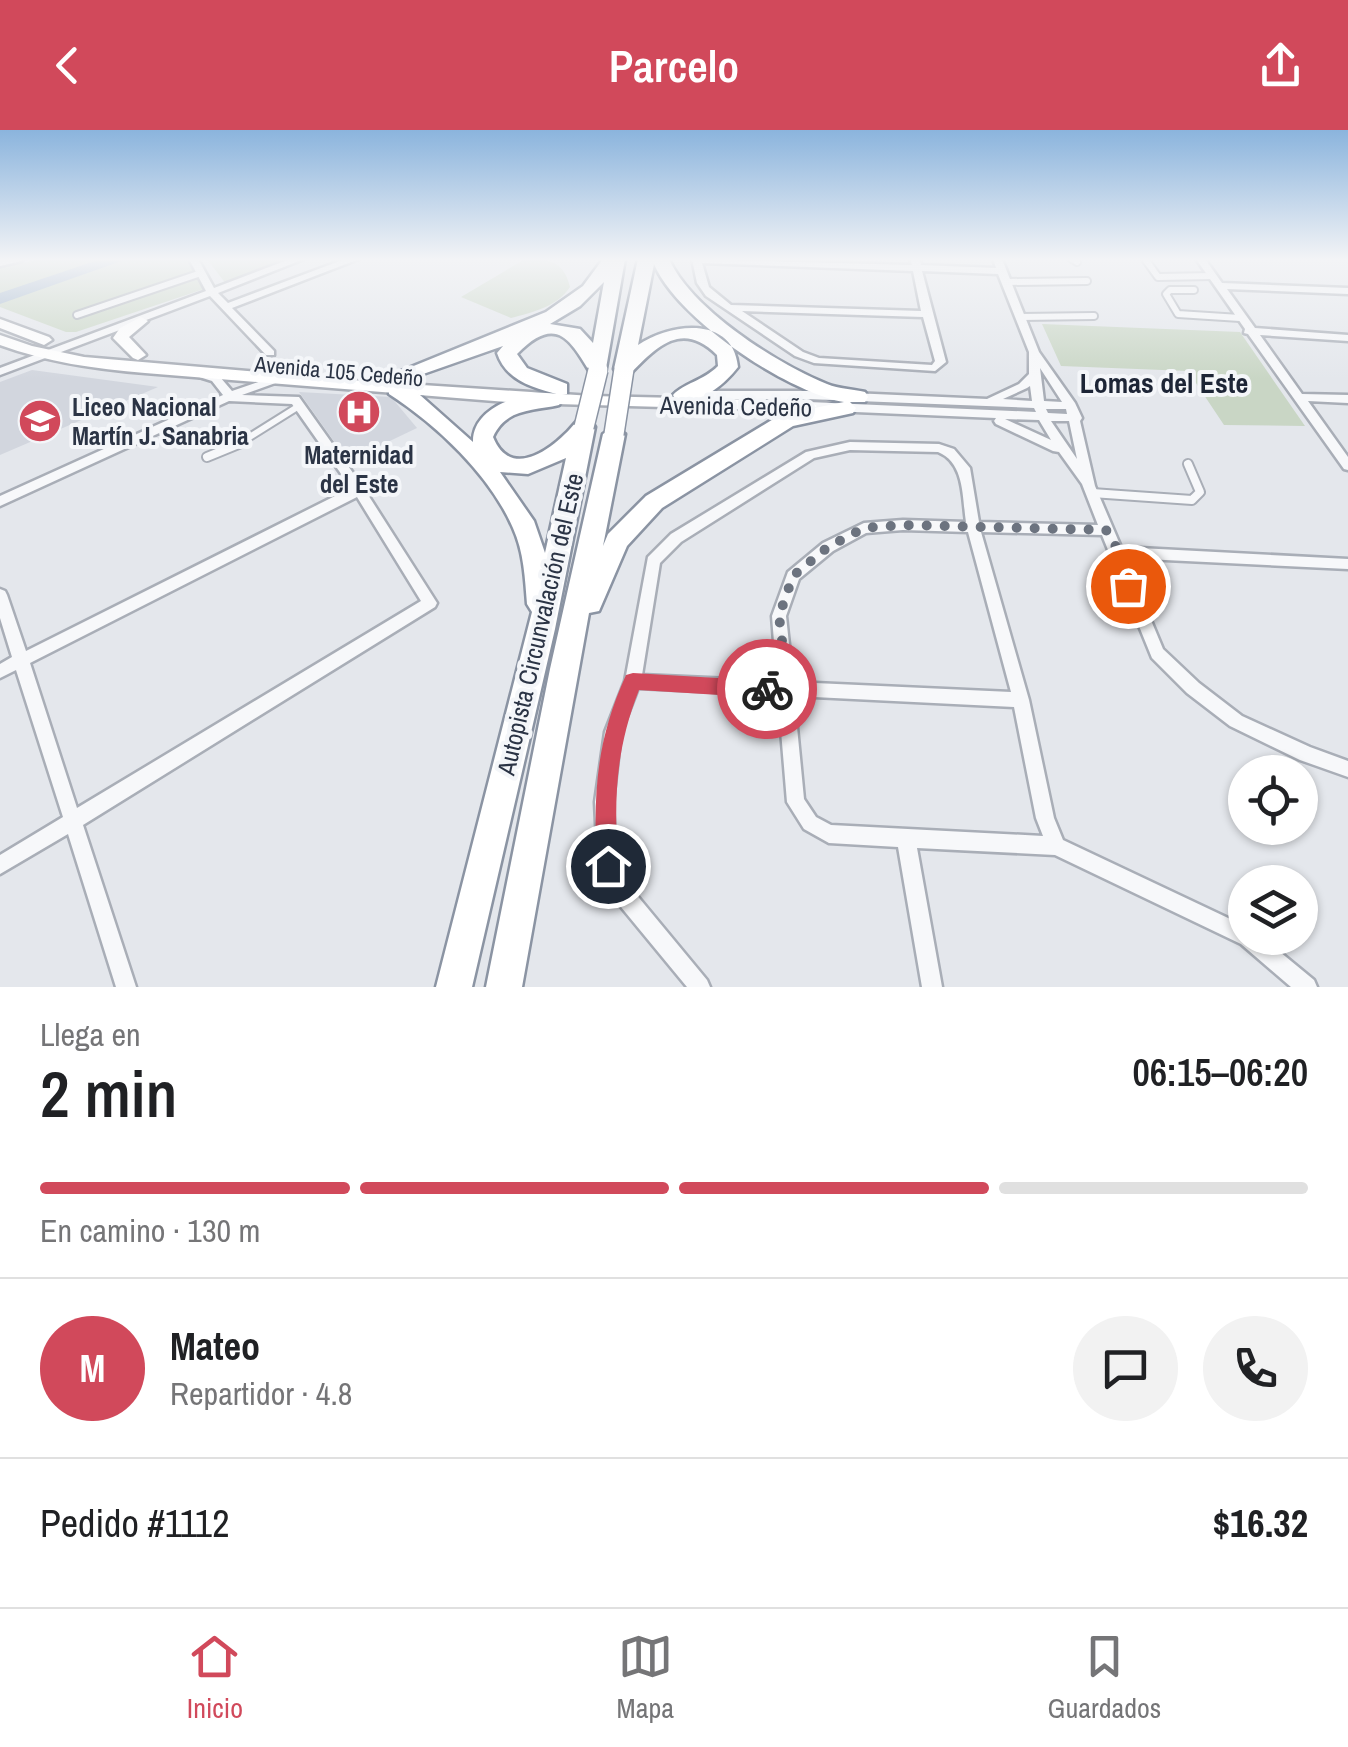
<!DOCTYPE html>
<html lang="es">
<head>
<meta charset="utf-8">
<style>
	body { margin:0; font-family:"Archivo Narrow",sans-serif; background:#f2f2f2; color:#202124; height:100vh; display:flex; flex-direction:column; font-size:38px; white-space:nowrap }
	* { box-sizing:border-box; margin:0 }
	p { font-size:32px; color:#757577 }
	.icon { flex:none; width:55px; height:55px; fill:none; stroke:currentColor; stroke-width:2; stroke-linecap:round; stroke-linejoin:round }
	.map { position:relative; height:857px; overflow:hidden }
	.sheet { display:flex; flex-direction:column; background:#fff; flex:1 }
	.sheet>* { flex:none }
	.fabs { position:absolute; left:1228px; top:625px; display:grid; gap:20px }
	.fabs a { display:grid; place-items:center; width:90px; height:90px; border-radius:50%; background:#fff; box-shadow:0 2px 8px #0004; font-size:50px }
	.pin { position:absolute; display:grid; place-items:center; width:85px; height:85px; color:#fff; margin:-42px; border:5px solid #fff; border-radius:50%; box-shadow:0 2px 10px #0007 }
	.courier { position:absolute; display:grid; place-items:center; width:100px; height:100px; margin:-50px; border:8px solid #d1495b; border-radius:50%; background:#fff; color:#222; box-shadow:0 2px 12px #0007 }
	.overview em { font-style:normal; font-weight:600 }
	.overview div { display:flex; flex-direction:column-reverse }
	.overview { display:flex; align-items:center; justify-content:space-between; height:170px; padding:0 40px }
	h1 { font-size:65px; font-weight:600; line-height:75px }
	.bar { display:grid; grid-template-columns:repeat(4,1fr); gap:15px 10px; align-content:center; height:120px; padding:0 40px }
	.bar i { height:12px; border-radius:8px; background:#e0e0e0 }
	.bar .selected { background:#d1495b }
	.bar p { grid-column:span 4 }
	.line { display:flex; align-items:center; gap:25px; padding:0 40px; border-top:2px solid #e0e0e0 }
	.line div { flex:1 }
	.round { display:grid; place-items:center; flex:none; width:105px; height:105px; border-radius:52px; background:#f2f2f2 }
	header { display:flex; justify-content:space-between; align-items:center; height:130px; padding:0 40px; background:#d1495b; color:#fff; font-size:45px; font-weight:600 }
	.dock { display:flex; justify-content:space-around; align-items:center; height:140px; border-top:2px solid #e0e0e0; background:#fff; font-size:28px; color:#757577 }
	.dock a { display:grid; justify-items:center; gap:5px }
	.dock .selected { color:#d1495b }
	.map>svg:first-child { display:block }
	.built { fill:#d2d6de }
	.green { fill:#c9d6c5 }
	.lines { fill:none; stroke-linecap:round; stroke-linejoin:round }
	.river { fill:#9fb4cc; fill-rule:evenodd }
	.service-far1-casing { stroke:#a9aeb7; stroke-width:10 }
	.service-casing { stroke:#a9aeb7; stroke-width:12 }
	.minor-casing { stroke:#a9aeb7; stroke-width:5 }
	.secondary-casing { stroke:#a9aeb7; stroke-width:5 }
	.motorway-casing { stroke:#8b94a3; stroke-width:5 }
	.service-far1 { stroke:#f7f8fa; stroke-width:6 }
	.service { stroke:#f7f8fa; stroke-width:8 }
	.minor { fill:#f7f8fa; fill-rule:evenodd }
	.secondary { fill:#fff; fill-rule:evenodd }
	.motorway { fill:#fff; fill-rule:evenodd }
	.motorway-bridge-casing { stroke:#8b94a3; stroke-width:22; stroke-linecap:butt }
	.motorway-bridge { stroke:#fff; stroke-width:19 }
	.route { fill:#d1495b }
	.done { stroke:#6c737f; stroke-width:10; stroke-dasharray:0 18 }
	.labels { text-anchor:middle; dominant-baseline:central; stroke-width:8; stroke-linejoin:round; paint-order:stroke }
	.far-street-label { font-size:22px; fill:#2b3445; stroke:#f4f6f9 }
	.street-label { font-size:25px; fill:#2b3445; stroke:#f4f6f9 }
	.poi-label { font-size:25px; font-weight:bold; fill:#2b3445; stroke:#f4f6f9; text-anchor:start }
	.neighbourhood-label { font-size:28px; font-weight:bold; fill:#1d2536; stroke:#f4f6f9 }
</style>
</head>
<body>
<header><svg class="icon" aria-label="back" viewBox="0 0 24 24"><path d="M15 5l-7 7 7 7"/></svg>Parcelo<svg class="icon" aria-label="share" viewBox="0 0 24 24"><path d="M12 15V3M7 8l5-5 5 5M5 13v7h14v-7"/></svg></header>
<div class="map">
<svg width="1348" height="857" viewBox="0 0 1348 857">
	<rect width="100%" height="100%" fill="#e4e7ec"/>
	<g class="built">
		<polygon points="32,240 158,257 0,325 0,252"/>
		<polygon points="299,262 391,267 417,298 348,331"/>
	</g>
	<g class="green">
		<polygon points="41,129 186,129 207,158 76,202 66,202 0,177 0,138"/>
		<polygon points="207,129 289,129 226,154"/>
		<path d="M525 129C549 129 564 131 570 157 557 177 533 182 511 188L461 167Z"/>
		<polygon points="1042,194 1240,202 1305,296 1224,295 1188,241 1061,236"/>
	</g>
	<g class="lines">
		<polygon class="river" points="101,129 127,129 0,174 0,163"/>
		<g class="service-far1-casing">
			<g id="service-far1">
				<polyline points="1072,129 1077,132"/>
				<polyline points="1145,129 1158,147 1212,146"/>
				<polyline points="1007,152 1087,151"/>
				<polyline points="1194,160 1170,160 1166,164 1178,184 1240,188"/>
				<polyline points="77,185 201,143"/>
				<polyline points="1021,187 1094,186"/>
				<polyline points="240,313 299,276"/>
			</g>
		</g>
		<g class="service-casing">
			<g id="service">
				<polyline points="207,327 246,311"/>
				<polyline points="1092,363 1192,370 1200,362 1188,334"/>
			</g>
		</g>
		<g class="minor-casing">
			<g id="minor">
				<polygon points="23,129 22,131 0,136 0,130"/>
				<polygon points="189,129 198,129 214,158 290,129 304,129 218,163 228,173 345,129 359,129 232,178 274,221 274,225 266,225 210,166 0,245 0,238 206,161"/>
				<path d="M692 129 912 135 910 129H920L921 135 996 138 993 129H1002L1039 222 1075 273 1082 288 1080 291 1095 356 1121 417 1348 429V439L1125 428 1163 519 1199 553 1242 586 1310 617 1348 631V647L1300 630 1230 596 1187 563 1152 528 1102 405 981 402 1029 570 1054 688 1063 710 1245 796V808H1263L1314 850 1317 857H1291L1241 814 1055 725 917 718 942 857H922L898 717 829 713 804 699 787 672 778 565 638 558 621 602 613 672 616 734 635 763 707 850 710 857H687L621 777 598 736 595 672 605 602 625 551 648 427 671 404 806 322 850 312 939 314 954 319 970 338 979 392 1098 395 1082 354 1059 322 1053 321 996 294 994 291 996 288 809 280 803 276 809 272 1036 282 1034 278 807 269H687L681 265 687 261H807L987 269 1019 254 1029 244V222L998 144 922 141 946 232 935 241 814 233 795 226 706 166 697 153ZM702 133 913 141 921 181 731 175 709 157ZM742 181 923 187 935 231 932 235 819 228 803 222ZM1040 238 1062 272 1044 271ZM1030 256 1032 271 1003 269 1027 258ZM1046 279H1066L1067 284 1048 283ZM1005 289 1039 290 1051 310ZM1051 291H1069L1077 329ZM850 320 938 322C965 333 962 367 966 392L903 390 864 393 823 413 788 442 772 486 777 551 642 545 660 433 681 412 814 328ZM903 400 968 402 1011 562 793 552 786 486 799 449 833 421 866 403ZM794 566 1014 577 1036 688 1043 706 831 695 816 687 804 669Z"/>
				<polygon points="1196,129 1205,129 1222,153 1348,158 1348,164 1227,159 1255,198 1348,205 1348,211 1260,205 1302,264 1348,265 1348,273 1308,271 1348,327 1348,340 1344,339 1248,204 1244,203 1245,199"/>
				<path d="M197 240 220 247 232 261 273 247H281V251L242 265 299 267 363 357 437 473 435 477 83 695 136 857H116L68 704 0 744V725L63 687 16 540 0 548V534L12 527 0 488V459L5 461 7 465 26 521 351 358 292 274 229 271 0 376V366L223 265 212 251 193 245V241ZM357 367 421 471 77 678 30 533Z"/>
			</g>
		</g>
		<g class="secondary-casing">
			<g id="secondary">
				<polygon points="141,187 148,191 129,207 146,225 138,230 133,228 113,208 120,198"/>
				<polygon points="0,189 49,207 52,210 44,215 0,198"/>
				<path d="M0 205 32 216 84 227 376 252 592 266 809 271 817 276 809 281 520 273 145 243C95 239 47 232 0 215Z"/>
			</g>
		</g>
		<g class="motorway-casing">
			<g id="motorway">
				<path d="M603 129H625L605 244H591C570 209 556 184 517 224L527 238 567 254V264L560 265C534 258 506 251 497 223L503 216 406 250H392L389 246 546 182 583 156ZM604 152 593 213 580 199 550 194 580 176Z"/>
				<path d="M638 129H669C691 179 777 234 827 254 839 259 853 259 865 262L868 267 865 272H850L856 278 853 283 793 296 662 378 627 416 599 481 589 483 522 857H486L550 539 603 304 614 297 625 304 603 416 608 404 646 366 780 285 844 272C787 262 677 189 654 134L638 215C670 193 733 185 738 237 723 256 701 274 676 270L673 265C684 253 703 251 718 236L717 225C683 191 658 215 631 243H617L614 239Z"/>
				<path d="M396 253 420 265 473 312C472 275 529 259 559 265L562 270 559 275C533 281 506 278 493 307 511 352 556 317 576 292H592L595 297 555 499 472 857H436L532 482 527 474C525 449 524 422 513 398 490 345 437 295 389 264V254ZM566 328 545 423 534 391 500 342 528 344Z"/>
			</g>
		</g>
		<use href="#service-far1" class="service-far1"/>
		<use href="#service" class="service"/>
		<use href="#minor" class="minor"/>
		<use href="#secondary" class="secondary"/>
		<use href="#motorway" class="motorway"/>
		<g class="motorway-bridge-casing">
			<g id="motorway-bridge">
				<polyline points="584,297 598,240"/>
				<polyline points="614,304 624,239"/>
			</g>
		</g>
		<use href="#motorway-bridge" class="motorway-bridge"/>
	</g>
	<linearGradient id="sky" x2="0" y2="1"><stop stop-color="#8bb4dd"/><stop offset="0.52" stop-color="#f3f4f6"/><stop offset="1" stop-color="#f3f4f6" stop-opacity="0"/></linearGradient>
	<rect width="1348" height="249" fill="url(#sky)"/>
	<path class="route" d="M633 543 767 551 776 559 767 568 639 560C615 621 614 670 618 736L615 743 608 747 600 743 597 736C593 664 596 611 626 545Z"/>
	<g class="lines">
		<polyline class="done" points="767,559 788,561 779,486 793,446 828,417 864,398 903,395 1106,400 1119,422 1128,456"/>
	</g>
	<defs>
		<g id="hospital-disc" transform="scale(2.25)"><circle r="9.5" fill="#d1495b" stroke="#f4f6f9"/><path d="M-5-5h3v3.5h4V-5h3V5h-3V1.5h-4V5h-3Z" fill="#fff"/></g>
		<g id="university-disc" transform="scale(2.25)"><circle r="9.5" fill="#d1495b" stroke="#f4f6f9"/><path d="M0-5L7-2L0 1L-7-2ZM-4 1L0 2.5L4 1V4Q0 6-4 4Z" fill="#fff"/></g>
	</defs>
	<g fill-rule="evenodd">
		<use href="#hospital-disc" x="359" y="282"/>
		<use href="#university-disc" x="40" y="291"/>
	</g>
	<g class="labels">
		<g class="far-street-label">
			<text transform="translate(339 241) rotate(5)">Avenida 105 Cedeño</text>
		</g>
		<g class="street-label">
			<text transform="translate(736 276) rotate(1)">Avenida Cedeño</text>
			<text transform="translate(540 494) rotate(-77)">Autopista Circunvalación del Este</text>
		</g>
		<g class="poi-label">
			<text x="72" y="277">Liceo Nacional<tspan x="72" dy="29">Martín J. Sanabria</tspan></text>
			<text x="359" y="325" text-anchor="middle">Maternidad<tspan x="359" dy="29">del Este</tspan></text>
		</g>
		<g class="neighbourhood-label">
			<text x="1164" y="253">Lomas del Este</text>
		</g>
	</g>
</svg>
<div class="fabs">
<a><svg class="icon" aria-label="locate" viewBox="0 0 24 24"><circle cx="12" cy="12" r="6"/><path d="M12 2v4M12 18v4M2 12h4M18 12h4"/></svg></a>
<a><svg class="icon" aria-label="layers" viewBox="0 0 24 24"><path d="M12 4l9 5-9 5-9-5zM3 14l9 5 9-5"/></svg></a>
</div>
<div class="pin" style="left:1128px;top:456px;background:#ea580c"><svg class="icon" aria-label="bag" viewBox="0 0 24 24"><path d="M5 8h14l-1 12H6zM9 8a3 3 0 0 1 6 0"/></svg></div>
<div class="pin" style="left:608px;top:736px;background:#1f2937"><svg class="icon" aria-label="home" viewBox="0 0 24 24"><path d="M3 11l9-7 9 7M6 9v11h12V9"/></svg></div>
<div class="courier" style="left:767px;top:559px"><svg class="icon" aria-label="bike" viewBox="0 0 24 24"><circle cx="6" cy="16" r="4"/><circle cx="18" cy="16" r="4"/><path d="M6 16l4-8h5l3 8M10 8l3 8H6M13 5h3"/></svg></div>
</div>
<section class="sheet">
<div class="overview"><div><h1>2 min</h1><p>Llega en</p></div><em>06:15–06:20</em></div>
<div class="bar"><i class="selected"></i><i class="selected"></i><i class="selected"></i><i></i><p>En camino · 130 m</p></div>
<div class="line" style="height:180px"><b class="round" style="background:#d1495b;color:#fff">M</b><div><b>Mateo</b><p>Repartidor · 4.8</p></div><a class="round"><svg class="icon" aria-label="chat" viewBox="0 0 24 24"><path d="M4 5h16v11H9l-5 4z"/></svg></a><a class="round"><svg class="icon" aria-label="phone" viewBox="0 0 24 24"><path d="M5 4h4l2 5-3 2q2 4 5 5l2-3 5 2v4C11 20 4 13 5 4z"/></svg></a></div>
<div class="line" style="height:130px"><div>Pedido #1112</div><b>$16.32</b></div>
</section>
<nav class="dock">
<a class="selected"><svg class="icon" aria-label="home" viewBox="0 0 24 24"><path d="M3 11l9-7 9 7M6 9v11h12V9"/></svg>Inicio</a>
<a><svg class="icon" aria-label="map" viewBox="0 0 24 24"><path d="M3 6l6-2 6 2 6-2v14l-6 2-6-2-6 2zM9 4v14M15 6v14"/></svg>Mapa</a>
<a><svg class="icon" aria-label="saved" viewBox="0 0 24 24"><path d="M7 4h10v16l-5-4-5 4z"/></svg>Guardados</a>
</nav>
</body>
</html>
